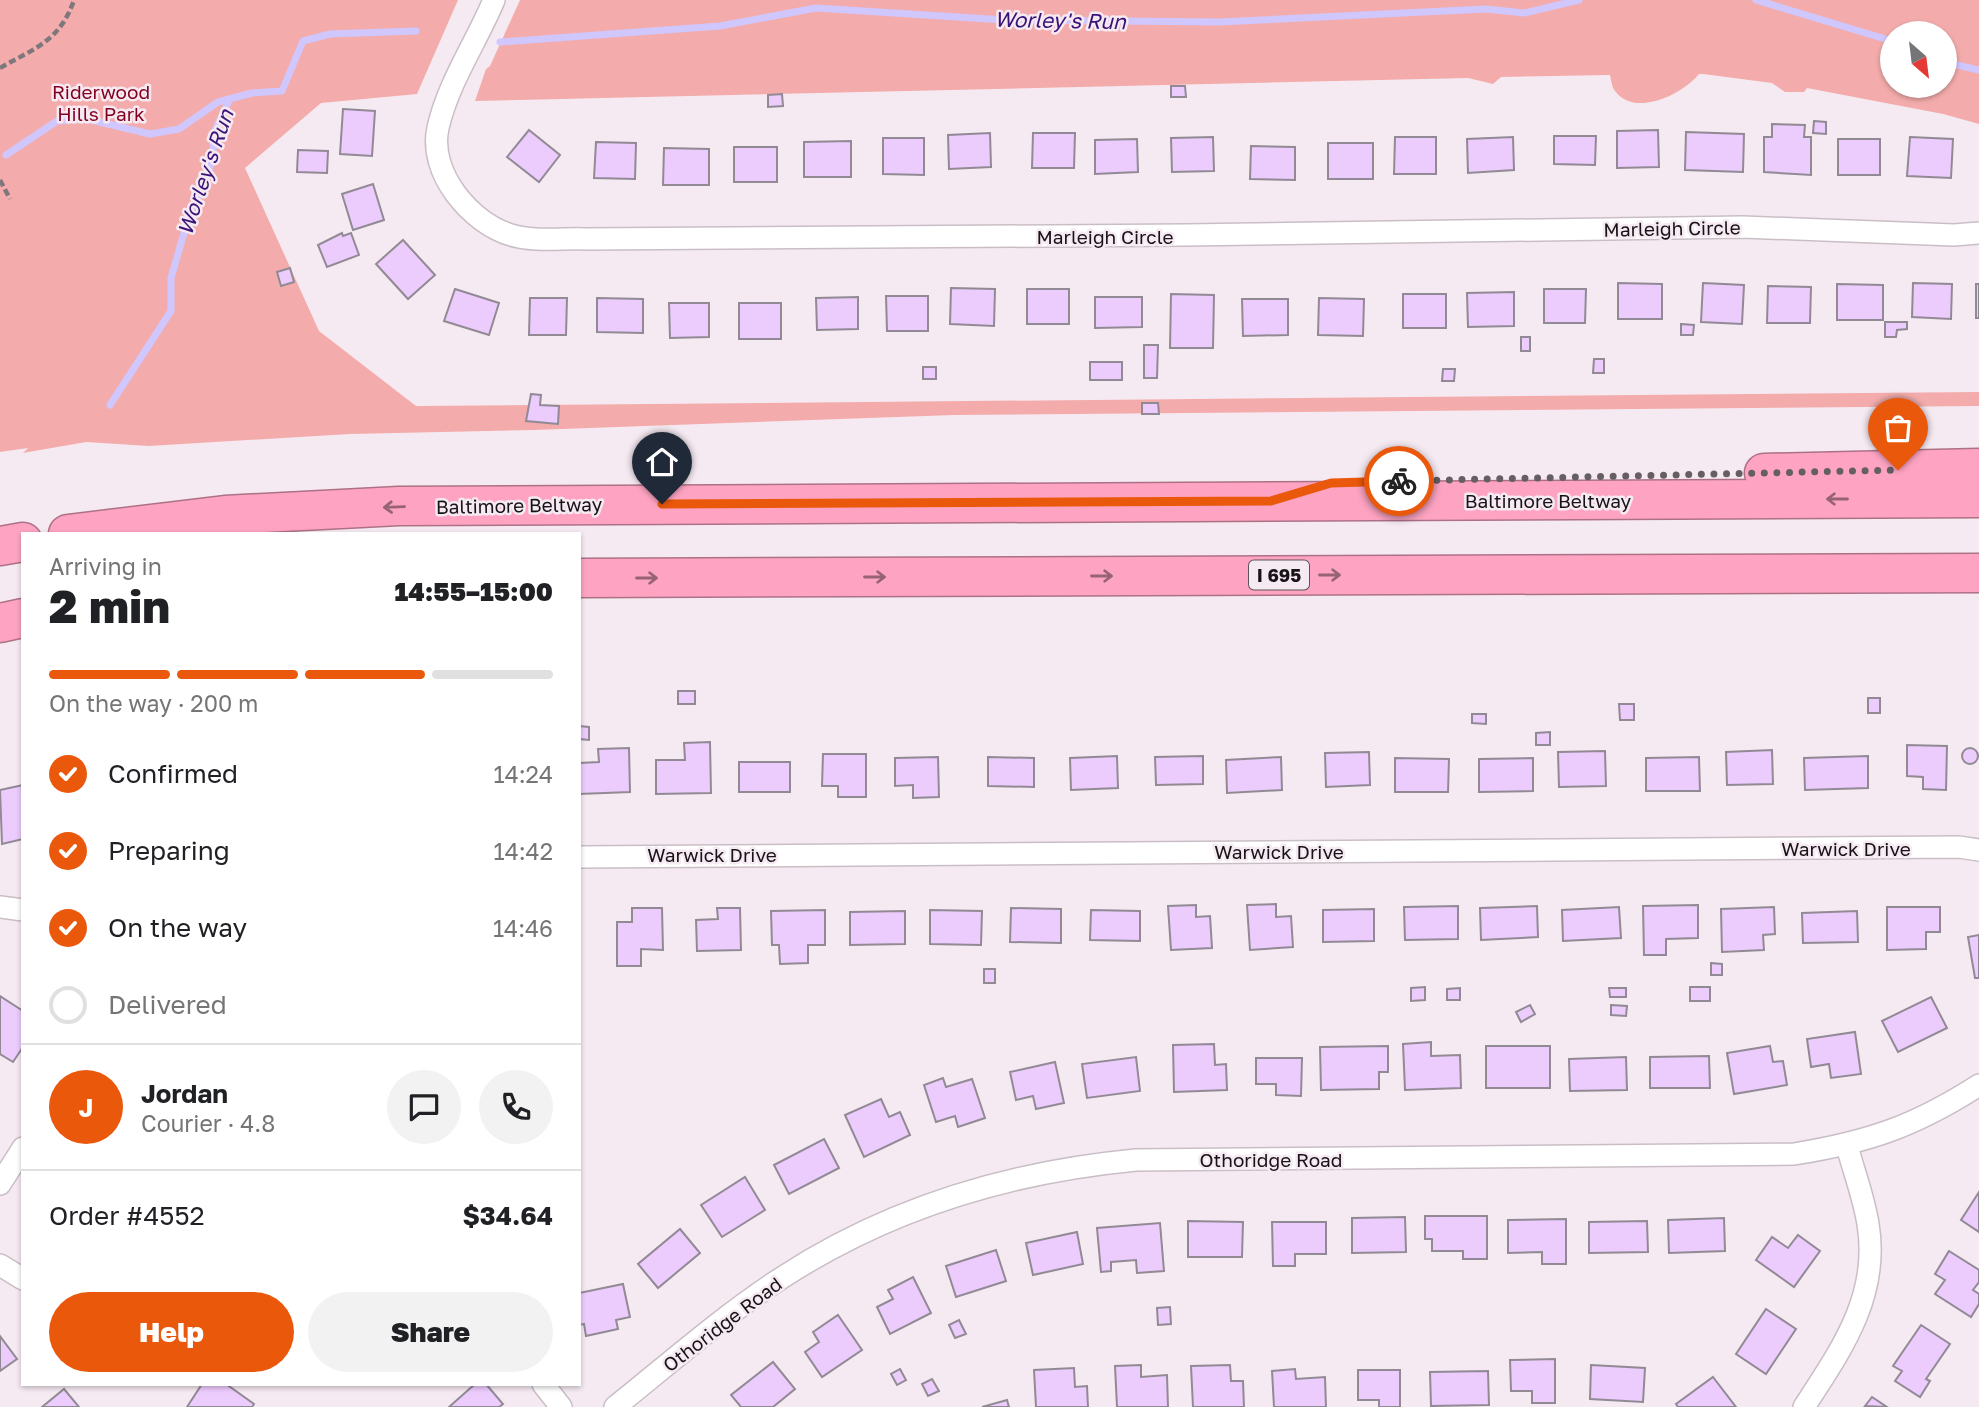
<!DOCTYPE html>
<html lang="en">
<head>
<meta charset="utf-8">
<style>
	body { margin:0; font-family:"Golos Text",sans-serif; background:#f2f2f2; color:#202124; height:100vh; display:flex; flex-direction:column; font-size:26px; white-space:nowrap }
	* { box-sizing:border-box; margin:0 }
	p { font-size:23px; color:#757577 }
	.icon { flex:none; width:38px; height:38px; fill:none; stroke:currentColor; stroke-width:2; stroke-linecap:round; stroke-linejoin:round }
	.map { position:relative; flex:1; overflow:hidden }
	.details { position:absolute; left:21px; top:532px; width:560px; height:854px; display:flex; flex-direction:column; background:#fff; border-radius:0px; box-shadow:0 2px 5px #0004 }
	.details>* { flex:none }
	.needle { width:46px; rotate:152deg }
	.fabs { position:absolute; left:1880px; top:21px; display:grid; gap:14px }
	.fabs a { display:grid; place-items:center; width:77px; height:77px; border-radius:50%; background:#fff; box-shadow:0 2px 5px #0004; font-size:35px }
	.pin { position:absolute; display:grid; place-items:center; width:60px; height:60px; color:#fff; margin:-72px -30px; border-radius:50% 50% 50% 0; rotate:-45deg; box-shadow:0 0 7px #0007 }
	.pin .icon { rotate:45deg }
	.courier { position:absolute; display:grid; place-items:center; width:70px; height:70px; margin:-35px; border:5px solid #ea580c; border-radius:50%; background:#fff; color:#222; box-shadow:0 2px 9px #0007 }
	.summary em { font-style:normal; font-weight:800 }
	.summary div { display:flex; flex-direction:column-reverse }
	.summary { display:flex; align-items:center; justify-content:space-between; height:119px; padding:0 28px }
	h1 { font-size:46px; font-weight:800; line-height:52px }
	.bar { display:grid; grid-template-columns:repeat(4,1fr); gap:10px 7px; align-content:center; height:84px; padding:0 28px }
	.bar i { height:9px; border-radius:5px; background:#e0e0e0 }
	.bar .active { background:#ea580c }
	.bar p { grid-column:span 4 }
	.line { display:flex; align-items:center; gap:18px; padding:0 28px; border-top:2px solid #e0e0e0 }
	.line div { flex:1 }
	.round { display:grid; place-items:center; flex:none; width:74px; height:74px; border-radius:37px; background:#f2f2f2 }
	ol { padding:0 28px; list-style:none }
	li { display:flex; align-items:center; gap:21px; height:77px }
	li p { margin-inline-start:auto }
	li .icon { padding:7px; border-radius:50%; background:#ea580c; color:#fff; stroke-width:4 }
	li:last-child { color:#757577 }
	li i { width:38px; height:38px; border:4px solid #e0e0e0; border-radius:50% }
	.action { display:flex; gap:14px; margin-top:auto; padding:14px 28px }
	.action a { flex:1; height:80px; border-radius:42px; background:#ea580c; color:#fff; font-size:28px; font-weight:800; line-height:80px; text-align:center }
	.action a+a { background:#f2f2f2; color:#202124 }
	.map>svg:first-child { display:block }
	.green { fill:#f3acab; fill-rule:evenodd }
	.lines { fill:none; stroke-linecap:round; stroke-linejoin:round }
	.stream { stroke:#d0c7fe; stroke-width:7 }
	.building { fill:#eccbfd; stroke:#918a95; stroke-width:2 }
	.street-casing { stroke:#cabec6; stroke-width:24 }
	.highway-casing { stroke:#ad7186; stroke-width:41 }
	.path { stroke:#7e777c; stroke-width:4.5; stroke-dasharray:7 3.5; stroke-linecap:butt }
	.street { stroke:#fff; stroke-width:21 }
	.highway { stroke:#fea4c2; stroke-width:38 }
	.oneway { stroke:#966375 }
	.done { stroke:#655e63; stroke-width:7; stroke-dasharray:0 12.6 }
	.route { stroke:#ea580c; stroke-width:9 }
	.labels { text-anchor:middle; dominant-baseline:central; stroke-width:5; stroke-linejoin:round; paint-order:stroke }
	.shield { fill:#f6eaf2; stroke:#5a5458; stroke-width:2 }
	.shield-label { font-size:18px; font-weight:bold; fill:#171316 }
	.park-label { font-size:19px; fill:#83001e; stroke:#f6eaf2 }
	.street-label { font-size:19px; fill:#171316; stroke:#f6eaf2 }
	.water-label { font-size:21px; font-style:italic; fill:#3a1379; stroke:#f6eaf2 }
</style>
</head>
<body>
<div class="map">
<svg width="1979" height="1407" viewBox="0 0 1979 1407">
	<rect width="100%" height="100%" fill="#f6eaf2"/>
	<g class="green">
		<polygon points="0,0 458,0 417,94 321,103 245,168 319,331 416,406 1979,392 1979,406 954,415 534,430 350,434 149,446 86,442 23,453 28,448 0,452"/>
		<path d="M520 0H1979V124L1943 114 1807 88 1804 92H1785L1772 83 1703 74H1699C1683 94 1635 118 1615 91 1612 88 1611 79 1610 75L1501 77 1493 84 1468 78 475 101 486 69 490 66ZM1892 33H1944V86H1892Z"/>
	</g>
	<g class="lines">
		<g class="stream">
			<polyline points="1756,0 1892,41"/>
			<polyline points="500,42 720,26 816,8 1004,20 1219,22 1486,9 1524,13 1579,0"/>
			<polyline points="1944,62 1979,70"/>
			<polyline points="6,155 57,121 87,119 150,134 179,129 218,102 252,93 282,91 303,41 330,34 416,31"/>
			<polyline points="110,405 171,311 171,278 191,209 206,181 213,155 214,132 230,99"/>
		</g>
	</g>
	<g class="building">
		<polygon points="1171,86 1185,86 1186,97 1171,97"/>
		<polygon points="782,94 783,106 768,107 768,95"/>
		<polygon points="343,109 375,111 372,156 340,154"/>
		<polygon points="1814,121 1826,122 1826,134 1813,133"/>
		<polygon points="1772,124 1805,125 1804,137 1811,137 1811,175 1764,172 1764,137 1772,137"/>
		<polygon points="529,130 560,155 539,182 507,157"/>
		<polygon points="1658,130 1659,167 1617,168 1617,131"/>
		<polygon points="1686,132 1744,134 1743,172 1685,170"/>
		<polygon points="990,133 991,167 949,169 948,135"/>
		<polygon points="1033,133 1075,133 1074,168 1032,168"/>
		<polygon points="1554,136 1596,136 1595,165 1554,164"/>
		<polygon points="1213,137 1214,171 1172,172 1171,138"/>
		<polygon points="1395,137 1436,137 1436,174 1394,174"/>
		<polygon points="1513,137 1514,170 1468,173 1467,139"/>
		<polygon points="1910,137 1953,139 1951,178 1907,176"/>
		<polygon points="883,138 924,138 924,175 883,174"/>
		<polygon points="1137,139 1138,172 1095,174 1095,140"/>
		<rect x="1838" y="139" width="42" height="36"/>
		<polygon points="851,141 851,177 804,177 804,142"/>
		<polygon points="596,142 636,143 635,179 594,178"/>
		<rect x="1328" y="143" width="45" height="36"/>
		<polygon points="1251,146 1295,147 1295,180 1250,179"/>
		<rect x="734" y="147" width="43" height="35"/>
		<polygon points="664,148 709,149 709,185 663,185"/>
		<polygon points="298,150 328,151 327,173 297,172"/>
		<polygon points="373,184 384,220 353,230 342,194"/>
		<polygon points="342,233 343,236 351,233 359,255 327,267 318,245"/>
		<polygon points="403,240 435,275 408,299 376,264"/>
		<polygon points="290,268 294,282 281,286 277,272"/>
		<polygon points="1618,283 1662,284 1662,319 1618,319"/>
		<polygon points="1703,283 1744,285 1742,324 1701,322"/>
		<polygon points="1913,283 1952,284 1951,319 1912,317"/>
		<polygon points="1837,284 1883,285 1883,320 1837,320"/>
		<rect x="1976" y="284" width="3" height="34"/>
		<polygon points="1768,286 1811,287 1810,323 1767,323"/>
		<polygon points="951,288 995,289 994,326 950,324"/>
		<polygon points="455,289 499,303 489,335 444,321"/>
		<rect x="1027" y="289" width="42" height="35"/>
		<polygon points="1544,289 1586,289 1585,323 1544,323"/>
		<polygon points="1514,292 1514,326 1468,327 1467,293"/>
		<polygon points="1171,294 1214,295 1213,348 1170,348"/>
		<rect x="1403" y="294" width="43" height="34"/>
		<polygon points="886,296 928,296 928,331 887,331"/>
		<polygon points="858,297 858,329 817,330 816,298"/>
		<polygon points="1095,297 1142,297 1142,327 1095,328"/>
		<polygon points="530,298 567,298 566,335 529,335"/>
		<polygon points="597,298 643,299 643,333 597,332"/>
		<polygon points="1319,298 1364,299 1363,336 1318,335"/>
		<polygon points="1242,299 1288,299 1288,335 1243,336"/>
		<polygon points="669,303 709,303 709,337 670,338"/>
		<rect x="739" y="303" width="42" height="36"/>
		<polygon points="1885,322 1907,322 1907,329 1897,330 1896,337 1885,337"/>
		<polygon points="1681,324 1694,325 1693,335 1681,335"/>
		<rect x="1521" y="337" width="9" height="14"/>
		<polygon points="1144,345 1158,345 1157,378 1144,378"/>
		<polygon points="1594,359 1604,359 1604,373 1593,373"/>
		<rect x="1090" y="362" width="32" height="18"/>
		<rect x="923" y="367" width="13" height="12"/>
		<polygon points="1443,369 1455,369 1454,381 1442,381"/>
		<polygon points="531,394 541,395 540,405 559,406 558,424 526,421"/>
		<polygon points="1142,403 1158,403 1159,414 1142,414"/>
		<rect x="678" y="691" width="17" height="13"/>
		<rect x="1868" y="698" width="12" height="15"/>
		<polygon points="1619,704 1634,704 1634,720 1620,720"/>
		<polygon points="1472,714 1486,714 1486,724 1472,723"/>
		<polygon points="579,726 589,727 589,740 579,739"/>
		<polygon points="1550,732 1550,745 1536,745 1536,733"/>
		<polygon points="710,742 711,793 656,794 656,760 685,760 684,743"/>
		<polygon points="1907,745 1947,746 1946,790 1923,789 1923,777 1907,776"/>
		<polygon points="629,748 630,792 579,794 579,763 599,762 598,749"/>
		<circle cx="1970" cy="756" r="8"/>
		<polygon points="1772,750 1773,784 1727,785 1726,752"/>
		<polygon points="1605,751 1606,786 1559,787 1558,752"/>
		<polygon points="1369,752 1370,785 1326,787 1325,753"/>
		<polygon points="823,754 866,754 866,797 838,797 838,786 822,786"/>
		<polygon points="1117,756 1118,788 1071,790 1070,758"/>
		<polygon points="1203,756 1203,784 1156,785 1155,757"/>
		<polygon points="1868,756 1868,788 1805,790 1804,758"/>
		<polygon points="938,757 939,797 913,798 913,785 895,786 895,758"/>
		<polygon points="988,757 1034,758 1034,787 988,786"/>
		<polygon points="1281,757 1282,790 1227,793 1226,760"/>
		<polygon points="1699,757 1700,791 1646,791 1646,758"/>
		<polygon points="1395,758 1449,759 1448,792 1395,792"/>
		<polygon points="1533,758 1533,791 1479,792 1479,759"/>
		<rect x="739" y="762" width="51" height="30"/>
		<polygon points="23,785 23,839 2,844 0,790"/>
		<polygon points="1276,904 1276,917 1291,916 1293,947 1250,950 1247,905"/>
		<polygon points="1196,905 1196,917 1210,916 1212,948 1171,950 1168,906"/>
		<polygon points="1698,905 1698,938 1666,939 1666,955 1644,955 1643,906"/>
		<polygon points="1458,906 1458,939 1405,940 1404,907"/>
		<polygon points="1537,906 1538,937 1481,940 1480,908"/>
		<polygon points="1619,907 1621,938 1563,941 1562,910"/>
		<polygon points="1774,907 1775,934 1763,935 1764,950 1722,952 1721,909"/>
		<polygon points="1887,907 1940,907 1940,932 1926,932 1926,949 1887,950"/>
		<polygon points="632,908 662,908 663,950 641,949 641,966 617,966 617,922 632,922"/>
		<polygon points="717,908 740,908 741,950 697,951 696,920 718,919"/>
		<polygon points="1011,908 1061,909 1061,943 1010,942"/>
		<polygon points="1374,909 1374,941 1323,942 1323,910"/>
		<polygon points="825,910 825,945 808,945 808,963 780,964 779,945 772,945 771,911"/>
		<polygon points="930,910 982,911 981,945 930,944"/>
		<polygon points="1091,910 1140,911 1140,941 1090,940"/>
		<polygon points="905,911 905,944 850,945 850,912"/>
		<polygon points="1857,911 1858,942 1803,943 1802,913"/>
		<polygon points="1979,935 1979,978 1975,978 1968,937"/>
		<polygon points="1711,963 1722,964 1722,975 1711,975"/>
		<rect x="984" y="969" width="11" height="14"/>
		<polygon points="1425,987 1425,1000 1411,1001 1411,988"/>
		<rect x="1690" y="987" width="20" height="14"/>
		<polygon points="1460,988 1460,1000 1447,1000 1447,989"/>
		<polygon points="1609,988 1626,988 1626,997 1610,997"/>
		<polygon points="0,996 23,1011 23,1047 13,1062 0,1054"/>
		<polygon points="1931,997 1947,1028 1898,1052 1882,1021"/>
		<polygon points="1530,1005 1535,1014 1521,1022 1516,1012"/>
		<polygon points="1611,1005 1627,1006 1626,1016 1611,1015"/>
		<polygon points="1855,1032 1861,1074 1831,1078 1829,1064 1811,1067 1807,1039"/>
		<polygon points="1431,1042 1431,1056 1460,1055 1461,1088 1405,1090 1403,1044"/>
		<polygon points="1214,1044 1215,1065 1226,1064 1227,1090 1174,1092 1173,1045"/>
		<polygon points="1388,1046 1388,1072 1379,1072 1379,1089 1321,1090 1320,1047"/>
		<rect x="1486" y="1046" width="64" height="42"/>
		<polygon points="1770,1046 1773,1062 1783,1061 1787,1085 1734,1094 1727,1053"/>
		<polygon points="1709,1056 1710,1088 1650,1088 1650,1057"/>
		<polygon points="1136,1057 1140,1091 1087,1098 1082,1064"/>
		<polygon points="1626,1057 1627,1090 1570,1091 1569,1059"/>
		<polygon points="1256,1058 1302,1058 1301,1096 1276,1095 1276,1084 1256,1084"/>
		<polygon points="1055,1062 1064,1103 1036,1109 1033,1096 1016,1100 1010,1072"/>
		<polygon points="943,1078 946,1087 972,1079 985,1118 958,1127 955,1116 936,1122 924,1085"/>
		<polygon points="881,1099 889,1117 900,1112 910,1135 864,1157 845,1115"/>
		<polygon points="824,1139 839,1168 789,1194 774,1165"/>
		<polygon points="745,1177 765,1210 722,1237 701,1205"/>
		<polygon points="1979,1192 1979,1232 1961,1220"/>
		<polygon points="1425,1216 1487,1216 1487,1259 1463,1259 1463,1251 1432,1251 1432,1239 1425,1239"/>
		<polygon points="1405,1217 1406,1252 1352,1253 1352,1218"/>
		<polygon points="1724,1218 1725,1251 1669,1253 1668,1220"/>
		<polygon points="1566,1219 1566,1264 1542,1264 1542,1252 1508,1253 1508,1220"/>
		<polygon points="1188,1221 1243,1222 1242,1257 1188,1257"/>
		<polygon points="1647,1221 1648,1252 1589,1253 1589,1222"/>
		<polygon points="1272,1222 1326,1222 1326,1254 1295,1254 1295,1266 1273,1266"/>
		<polygon points="1160,1223 1164,1271 1137,1273 1136,1260 1111,1262 1111,1271 1101,1272 1097,1228"/>
		<polygon points="680,1229 700,1253 658,1288 638,1264"/>
		<polygon points="1077,1232 1083,1264 1033,1275 1026,1243"/>
		<polygon points="1798,1235 1820,1251 1794,1287 1756,1260 1772,1237 1788,1248"/>
		<polygon points="996,1250 1006,1281 956,1297 946,1266"/>
		<polygon points="1949,1251 1979,1270 1979,1282 1973,1290 1979,1294 1979,1304 1971,1317 1935,1294 1945,1280 1935,1274"/>
		<polygon points="913,1277 931,1313 890,1334 877,1307 893,1299 888,1290"/>
		<polygon points="623,1284 630,1317 616,1320 618,1329 586,1336 584,1324 579,1325 579,1293"/>
		<polygon points="1170,1307 1171,1324 1158,1325 1157,1308"/>
		<polygon points="1766,1309 1796,1329 1766,1374 1736,1354"/>
		<polygon points="838,1315 862,1350 822,1377 805,1352 819,1342 813,1332"/>
		<polygon points="959,1320 966,1334 955,1338 949,1325"/>
		<polygon points="1921,1325 1950,1344 1926,1379 1930,1381 1920,1397 1895,1381 1902,1371 1893,1366"/>
		<polygon points="0,1336 17,1359 0,1371"/>
		<polygon points="1555,1359 1555,1403 1532,1403 1532,1391 1511,1391 1510,1360"/>
		<polygon points="773,1362 795,1389 773,1407 741,1407 731,1395"/>
		<polygon points="1141,1365 1141,1377 1167,1375 1168,1407 1117,1407 1115,1366"/>
		<polygon points="1230,1365 1231,1381 1243,1381 1244,1407 1193,1407 1191,1366"/>
		<polygon points="1591,1365 1645,1368 1643,1402 1590,1399"/>
		<polygon points="1074,1368 1075,1387 1087,1386 1088,1407 1036,1407 1034,1370"/>
		<polygon points="900,1369 906,1380 897,1385 891,1374"/>
		<polygon points="1295,1369 1296,1379 1325,1377 1326,1407 1274,1407 1272,1371"/>
		<polygon points="1358,1370 1400,1370 1400,1407 1379,1407 1379,1400 1358,1400"/>
		<polygon points="1488,1371 1489,1405 1431,1406 1430,1372"/>
		<polygon points="1713,1377 1736,1407 1678,1407 1676,1404"/>
		<polygon points="932,1379 939,1391 928,1396 922,1384"/>
		<polygon points="202,1384 226,1384 254,1404 252,1407 187,1407"/>
		<polygon points="475,1384 486,1384 503,1404 499,1407 449,1407"/>
		<polygon points="64,1389 79,1407 42,1407"/>
		<polygon points="1872,1397 1887,1407 1865,1406"/>
		<polygon points="1007,1400 1009,1407 982,1407"/>
	</g>
	<g class="lines">
		<g class="street-casing">
			<g id="street">
				<path d="M494 0C476 43 448 83 438 128 428 173 471 223 511 235 533 242 563 238 586 239L1186 235 1743 227 1954 235 1979 233"/>
				<polyline points="579,857 1959,847 1979,850"/>
				<polyline points="0,907 23,910"/>
				<polyline points="0,1184 23,1148"/>
				<polyline points="0,1265 23,1279"/>
				<polyline points="543,1384 561,1407"/>
				<path d="M615 1407C670 1363 724 1315 783 1277 891 1207 1009 1172 1136 1160L1794 1154C1869 1142 1915 1126 1979 1085"/>
				<path d="M1804 1407C1841 1350 1880 1296 1868 1224 1864 1198 1854 1172 1847 1146"/>
			</g>
		</g>
		<g class="highway-casing">
			<g id="highway">
				<polyline points="1764,473 1979,468"/>
				<polyline points="68,534 225,515 399,506 1979,498"/>
				<polyline points="0,546 23,542"/>
				<polyline points="579,578 1979,573"/>
				<polyline points="0,623 23,618"/>
			</g>
		</g>
		<g class="path">
			<path d="M0 68C35 48 60 41 74 0"/>
			<polyline points="0,180 10,199"/>
		</g>
		<use href="#street" class="street"/>
		<use href="#highway" class="highway"/>
	</g>
	<defs><path id="oneway-shaft" d="M-6 0H5M1.5-3L5.5 0L1.5 3" fill="none" stroke-width="1.6" stroke-linecap="round" stroke-linejoin="round" transform="scale(1.75)"/></defs>
	<g class="oneway">
		<use href="#oneway-shaft" transform="translate(1837 499) rotate(180)"/>
		<use href="#oneway-shaft" transform="translate(394 507) rotate(178)"/>
		<use href="#oneway-shaft" transform="translate(1330 575)"/>
		<use href="#oneway-shaft" transform="translate(1102 576)"/>
		<use href="#oneway-shaft" transform="translate(875 577)"/>
		<use href="#oneway-shaft" transform="translate(647 578)"/>
	</g>
	<g class="lines">
		<polyline class="done" points="1399,481 1898,470"/>
		<polyline class="route" points="662,504 1271,501 1331,483 1399,481"/>
	</g>
	<g class="labels">
		<rect class="shield" x="1249" y="560.5" width="60" height="29" rx="5"/>
		<g class="shield-label">
			<text x="1279" y="575">I 695</text>
		</g>
		<g class="park-label">
			<text x="101" y="91">Riderwood<tspan x="101" dy="22">Hills Park</tspan></text>
		</g>
		<g class="street-label">
			<text transform="translate(1672 228) rotate(-1)">Marleigh Circle</text>
			<text x="1105" y="236">Marleigh Circle</text>
			<text x="1548" y="500">Baltimore Beltway</text>
			<text transform="translate(519 505) rotate(-1)">Baltimore Beltway</text>
			<text x="1846" y="848">Warwick Drive</text>
			<text x="1279" y="851">Warwick Drive</text>
			<text x="712" y="854">Warwick Drive</text>
			<text x="1271" y="1159">Othoridge Road</text>
			<text transform="translate(722 1324) rotate(-37)">Othoridge Road</text>
		</g>
		<g class="water-label">
			<text transform="translate(1060 20) rotate(1)">Worley's Run</text>
			<text transform="translate(205 172) rotate(-71)">Worley's Run</text>
		</g>
	</g>
</svg>
<div class="fabs">
<a><svg class="needle" viewBox="-14 -14 28 28"><path d="M0-13l5 13h-10z" fill="#e53935"/><path d="M0 13l5-13h-10z" fill="#757577"/></svg></a>
</div>
<div class="pin" style="left:1898px;top:470px;background:#ea580c"><svg class="icon" aria-label="bag" viewBox="0 0 24 24"><path d="M5 8h14l-1 12H6zM9 8a3 3 0 0 1 6 0"/></svg></div>
<div class="pin" style="left:662px;top:504px;background:#1f2937"><svg class="icon" aria-label="home" viewBox="0 0 24 24"><path d="M3 11l9-7 9 7M6 9v11h12V9"/></svg></div>
<div class="courier" style="left:1399px;top:481px"><svg class="icon" aria-label="bike" viewBox="0 0 24 24"><circle cx="6" cy="16" r="4"/><circle cx="18" cy="16" r="4"/><path d="M6 16l4-8h5l3 8M10 8l3 8H6M13 5h3"/></svg></div>
<section class="details">
<div class="summary"><div><h1>2 min</h1><p>Arriving in</p></div><em>14:55–15:00</em></div>
<div class="bar"><i class="active"></i><i class="active"></i><i class="active"></i><i></i><p>On the way · 200 m</p></div>
<ol>
<li><svg class="icon" aria-label="check" viewBox="0 0 24 24"><path d="M5 12l5 5 9-10"/></svg>Confirmed<p>14:24</p></li>
<li><svg class="icon" aria-label="check" viewBox="0 0 24 24"><path d="M5 12l5 5 9-10"/></svg>Preparing<p>14:42</p></li>
<li><svg class="icon" aria-label="check" viewBox="0 0 24 24"><path d="M5 12l5 5 9-10"/></svg>On the way<p>14:46</p></li>
<li><i></i>Delivered</li>
</ol>
<div class="line" style="height:126px"><b class="round" style="background:#ea580c;color:#fff">J</b><div><b>Jordan</b><p>Courier · 4.8</p></div><a class="round"><svg class="icon" aria-label="chat" viewBox="0 0 24 24"><path d="M4 5h16v11H9l-5 4z"/></svg></a><a class="round"><svg class="icon" aria-label="phone" viewBox="0 0 24 24"><path d="M5 4h4l2 5-3 2q2 4 5 5l2-3 5 2v4C11 20 4 13 5 4z"/></svg></a></div>
<div class="line" style="height:91px"><div>Order #4552</div><b>$34.64</b></div>
<div class="action"><a>Help</a><a>Share</a></div>
</section>
</div>
</body>
</html>
